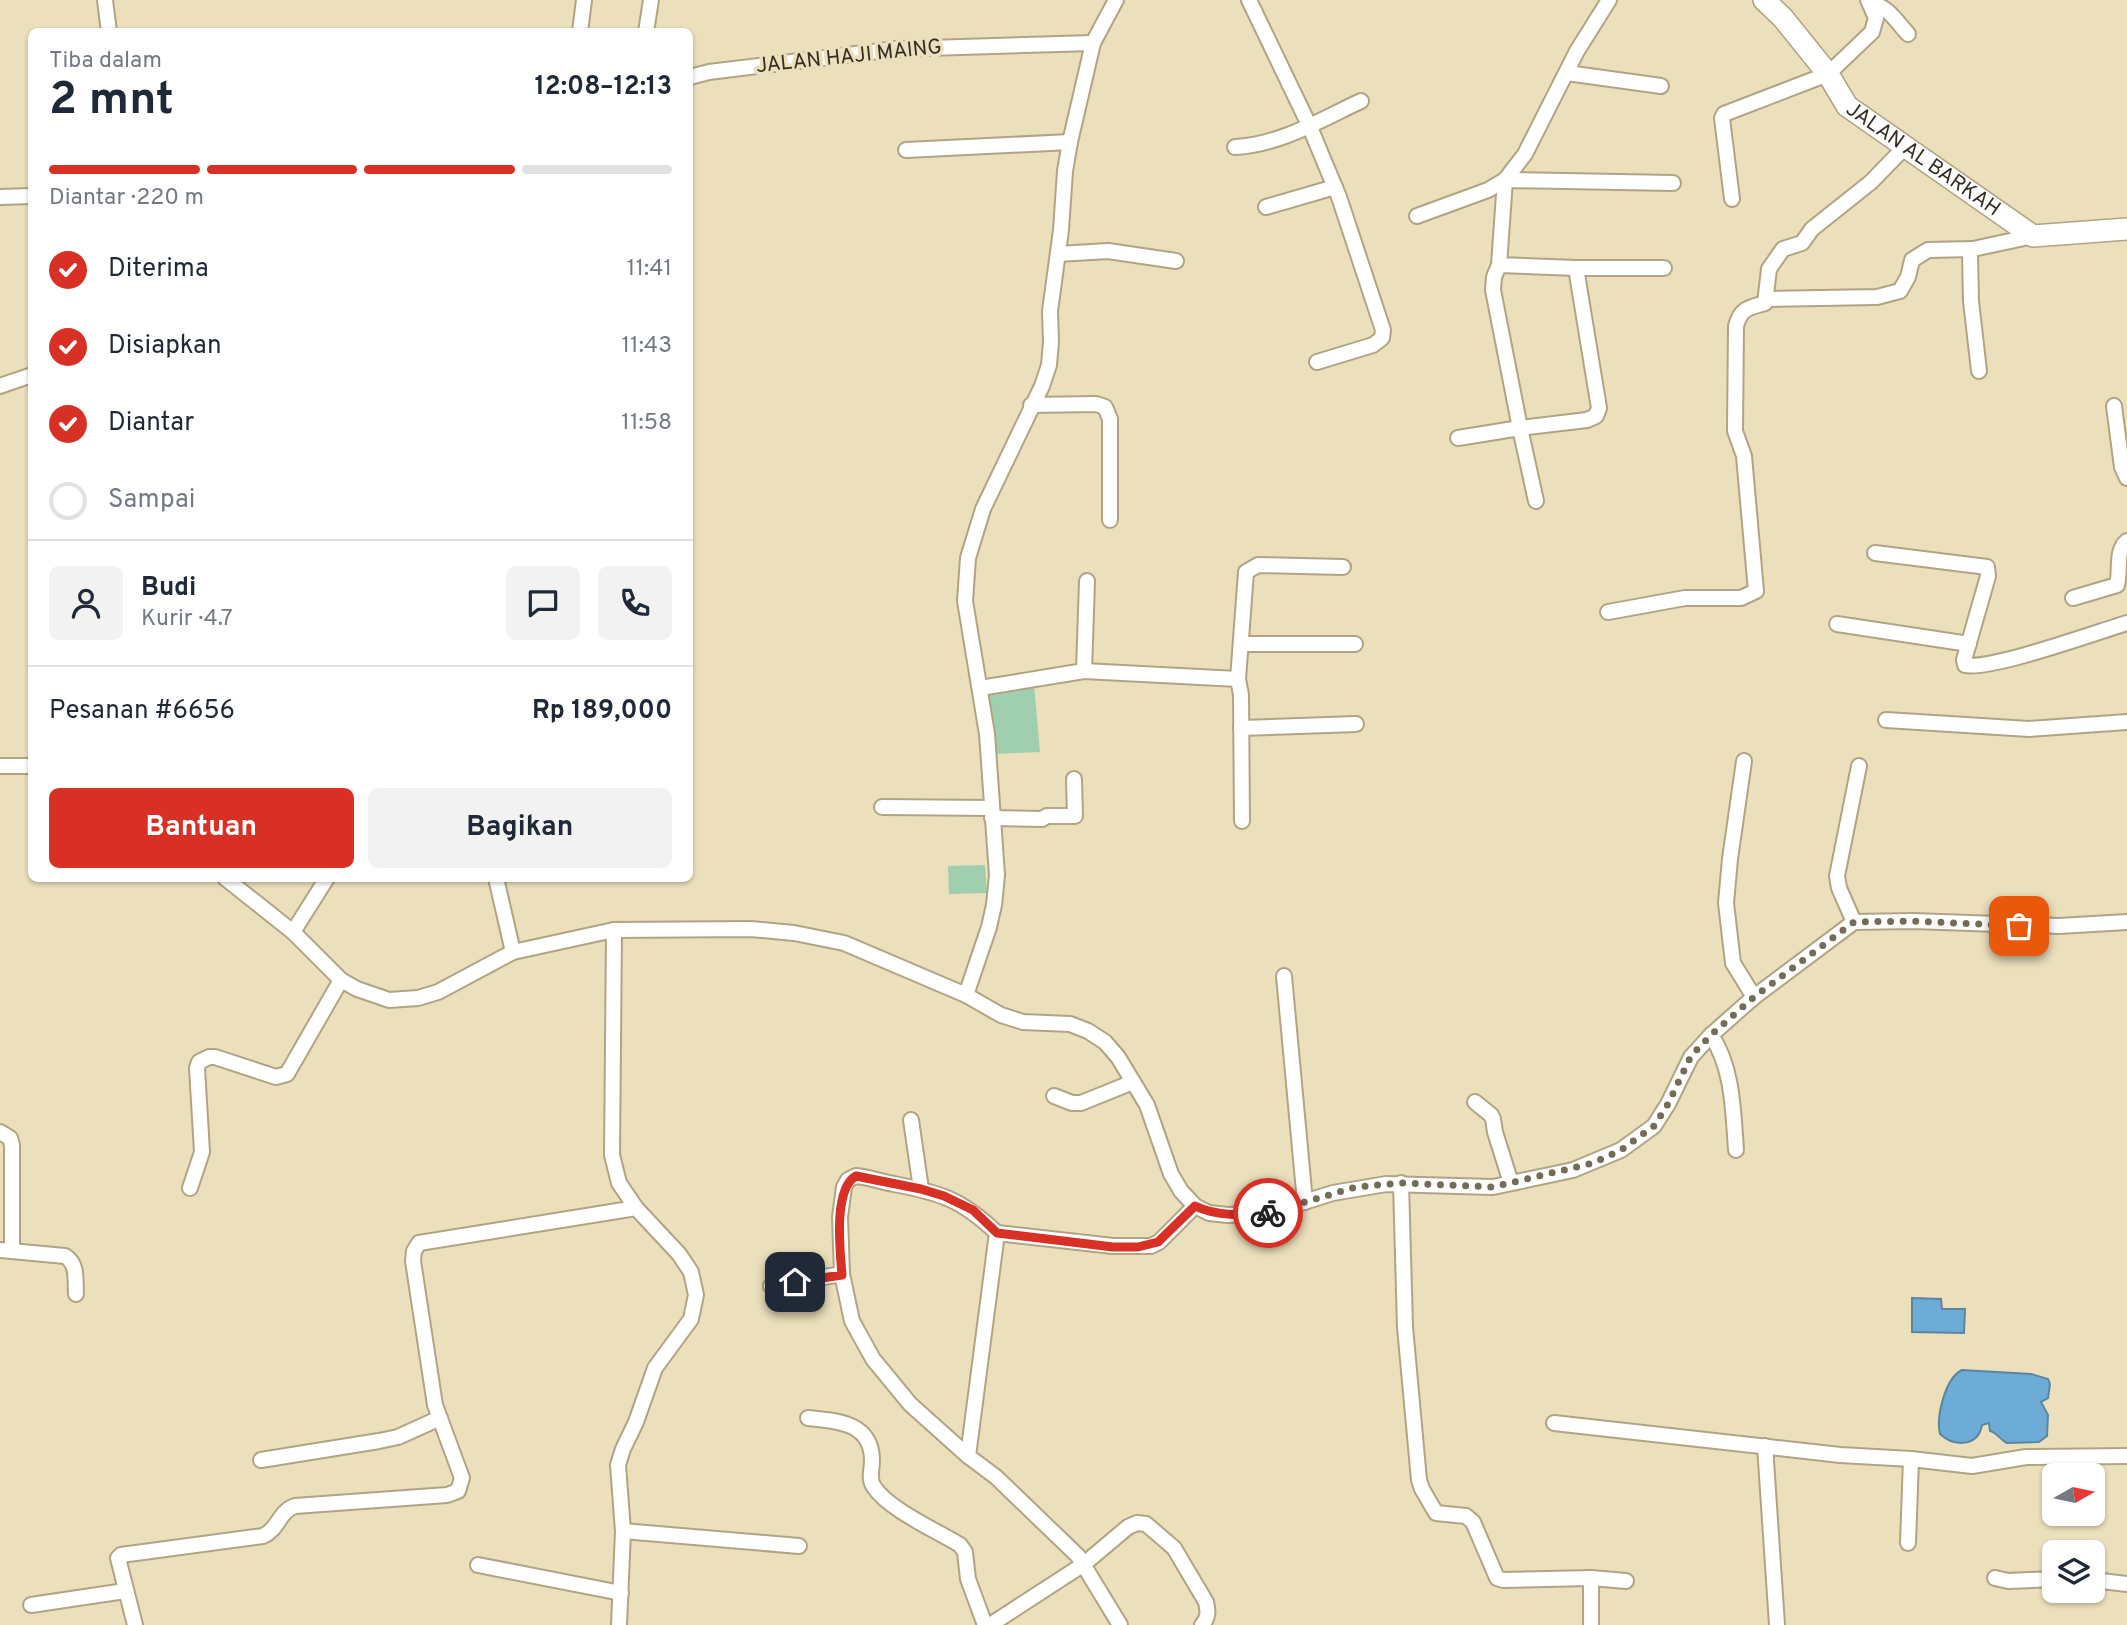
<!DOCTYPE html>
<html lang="id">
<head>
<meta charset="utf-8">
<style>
	body { margin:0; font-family:Overpass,sans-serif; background:#f2f2f3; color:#1f2937; height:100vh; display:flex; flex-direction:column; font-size:26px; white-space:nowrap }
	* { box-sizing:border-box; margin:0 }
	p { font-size:23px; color:#747a83 }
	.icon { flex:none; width:38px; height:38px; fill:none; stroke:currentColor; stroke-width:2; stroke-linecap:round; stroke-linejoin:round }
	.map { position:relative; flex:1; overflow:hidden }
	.panel { position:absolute; left:28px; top:28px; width:665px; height:854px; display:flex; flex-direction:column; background:#fff; border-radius:10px; box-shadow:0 2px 5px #0004 }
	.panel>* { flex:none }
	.needle { width:46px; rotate:81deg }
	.controls { position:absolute; left:2042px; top:1463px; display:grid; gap:14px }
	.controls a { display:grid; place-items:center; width:63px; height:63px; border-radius:10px; background:#fff; box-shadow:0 2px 5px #0004; font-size:35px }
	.pin { position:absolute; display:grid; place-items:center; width:60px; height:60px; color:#fff; margin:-30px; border-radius:14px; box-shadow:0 4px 10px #0006 }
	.courier { position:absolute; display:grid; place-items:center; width:70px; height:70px; margin:-35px; border:5px solid #d93025; border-radius:50%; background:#fff; color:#222; box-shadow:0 2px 9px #0007 }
	.headline em { font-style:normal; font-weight:700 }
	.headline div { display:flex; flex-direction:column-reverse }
	.headline { display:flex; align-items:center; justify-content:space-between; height:119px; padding:0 21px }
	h1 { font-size:46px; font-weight:700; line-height:52px }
	.bar { display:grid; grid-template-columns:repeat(4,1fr); gap:10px 7px; align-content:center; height:84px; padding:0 21px }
	.bar i { height:9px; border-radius:5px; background:#e0e1e3 }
	.bar .on { background:#d93025 }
	.bar p { grid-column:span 4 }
	.line { display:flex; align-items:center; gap:18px; padding:0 21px; border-top:2px solid #e0e1e3 }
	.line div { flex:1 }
	.round { display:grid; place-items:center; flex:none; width:74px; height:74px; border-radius:10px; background:#f2f2f3 }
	ol { padding:0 21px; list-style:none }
	li { display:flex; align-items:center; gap:21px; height:77px }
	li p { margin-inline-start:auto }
	li .icon { padding:7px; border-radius:50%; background:#d93025; color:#fff; stroke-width:4 }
	li:last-child { color:#747a83 }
	li i { width:38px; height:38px; border:4px solid #e0e1e3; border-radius:50% }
	.primary-button { display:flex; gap:14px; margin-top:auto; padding:14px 21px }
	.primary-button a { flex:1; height:80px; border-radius:10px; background:#d93025; color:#fff; font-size:28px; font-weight:700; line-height:80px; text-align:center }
	.primary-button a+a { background:#f2f2f3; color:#1f2937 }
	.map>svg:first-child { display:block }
	.green { fill:#9fcfaf }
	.water { fill:#6dacd6; stroke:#5c86a0; stroke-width:2 }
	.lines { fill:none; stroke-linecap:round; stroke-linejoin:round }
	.street-casing { stroke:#b0a484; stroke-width:18 }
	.secondary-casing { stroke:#b0a484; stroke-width:24 }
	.street { stroke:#fff; stroke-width:14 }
	.secondary { stroke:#fff; stroke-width:21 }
	.done { stroke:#736c57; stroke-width:7; stroke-dasharray:0 12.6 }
	.route { stroke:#d93025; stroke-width:9 }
	.labels { text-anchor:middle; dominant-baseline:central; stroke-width:7; stroke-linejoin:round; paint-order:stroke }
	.street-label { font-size:21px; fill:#332e21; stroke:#ebdfbc }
</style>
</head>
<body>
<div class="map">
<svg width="2127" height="1625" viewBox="0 0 2127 1625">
	<rect width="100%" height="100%" fill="#ebdfbc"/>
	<g class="green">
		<polygon points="1034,684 1040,752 992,754 984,693"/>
		<polygon points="985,865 987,893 949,894 948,866"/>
	</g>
	<g class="water">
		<polygon points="1912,1298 1941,1299 1942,1309 1965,1309 1964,1333 1912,1332"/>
		<path d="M1962 1370 2031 1374 2048 1379 2050 1384 2048 1398 2041 1402 2048 1415 2047 1436 2039 1442 2007 1443C2000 1440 1998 1433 1990 1431L1989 1423 1982 1425C1978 1447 1954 1447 1940 1434 1936 1417 1945 1378 1962 1370Z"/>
	</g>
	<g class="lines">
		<g class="street-casing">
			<g id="street">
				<polyline points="105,0 109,32"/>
				<polyline points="1249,0 1309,125 1339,197 1383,330 1382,338 1373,345 1317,362"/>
				<path d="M1873 0 1870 3C1888 6 1896 21 1908 34"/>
				<polyline points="580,32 584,0"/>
				<polyline points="646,32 651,0"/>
				<polyline points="1567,73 1661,86"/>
				<polyline points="690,77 709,72 896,49 1093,43"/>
				<path d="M1235 147C1280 145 1322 119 1361 101"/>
				<polyline points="906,150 1070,142"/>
				<polyline points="0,197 32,196"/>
				<polyline points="1732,199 1722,118 1724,114 1828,74 1872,32 1876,18 1868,0"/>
				<polyline points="1266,207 1335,187"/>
				<polyline points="1417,216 1488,190 1505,180 1525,154 1577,51 1609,0"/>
				<polyline points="1058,254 1108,251 1176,261"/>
				<polyline points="1499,265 1576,268 1599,408 1596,416 1587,420 1520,428 1493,290 1494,277 1499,265 1505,180 1673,183"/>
				<polyline points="1576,268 1664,268"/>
				<polyline points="1766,299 1877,297 1900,291 1908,277 1912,260 1928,250 1973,249"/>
				<polyline points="1979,371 1971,301 1970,253 1973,249 2033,236"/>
				<polyline points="0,386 32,375"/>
				<polyline points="1031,405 1096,404 1105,407 1110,419 1110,520"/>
				<polyline points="2114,406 2122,467 2127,478"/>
				<polyline points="1458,438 1520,428 1536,501"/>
				<path d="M1875 553 1987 567 1988 576 1964 660 1965 665C1989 671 2097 632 2127 623"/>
				<path d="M2073 598 2117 585C2121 570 2115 551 2127 541"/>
				<path d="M1608 612 1685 598H1741L1756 591 1744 456 1735 431 1736 326C1741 308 1748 308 1765 303L1769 269 1783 249 1802 243 1812 229 1871 182 1905 147"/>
				<polyline points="1837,624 1969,644"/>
				<polyline points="1241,644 1355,644"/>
				<polyline points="1084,671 1087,581"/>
				<polyline points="1238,679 1246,572 1258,565 1343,567"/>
				<polyline points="980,688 1084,671 1238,679 1241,695 1242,821"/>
				<polyline points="1886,720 2029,729 2127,722"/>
				<polyline points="1241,728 1356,724"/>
				<polyline points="1744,761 1730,859 1726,903 1733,963 1754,997"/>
				<polyline points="0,766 32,766"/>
				<polyline points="882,807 991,808"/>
				<polyline points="992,818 1042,819 1047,816 1075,816 1074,779"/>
				<polyline points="225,878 293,932 341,980 357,989 389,1000 418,998 438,992 513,952 614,930 751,929 794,933 844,943 966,995 1001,1015 1023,1022 1070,1024 1088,1031 1105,1042 1118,1057 1147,1105 1171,1174 1181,1191 1195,1206 1209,1213 1228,1215 1269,1213 1333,1193 1386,1184 1493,1187 1573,1170 1621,1150 1654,1126 1668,1104 1691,1057 1711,1035 1754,997 1854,922 1913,921 2059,926 2127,922"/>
				<polyline points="496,878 513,952"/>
				<polyline points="1854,922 1839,888 1837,876 1859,766"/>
				<polyline points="614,930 612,1155 619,1183 636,1208 679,1254 691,1272 696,1295 691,1319 655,1368 636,1422 623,1449 618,1465 623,1531 619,1625"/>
				<polyline points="293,932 327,878"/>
				<polyline points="1284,976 1305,1202"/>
				<polyline points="966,995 989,927 994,905 997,875 987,734 965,601 968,558 983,509 1042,386 1049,365 1051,342 1050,311 1061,230 1065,171 1070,142 1093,43 1116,0"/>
				<path d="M1711 1035C1733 1068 1733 1110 1736 1150"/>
				<polyline points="1054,1096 1072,1103 1081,1103 1133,1082"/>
				<polyline points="1475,1102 1491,1115 1493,1119 1495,1132 1511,1183"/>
				<polyline points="911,1120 921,1189"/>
				<polyline points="0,1132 10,1138 12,1145 12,1249"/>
				<polyline points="1401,1183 1405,1327 1419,1480 1422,1489 1436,1513 1466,1516 1473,1522 1497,1578 1503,1580 1591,1578 1626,1581"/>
				<polyline points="190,1188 202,1152 197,1068 199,1062 209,1057 215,1057 276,1077 287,1074 341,980"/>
				<path d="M0 1250 65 1256C78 1264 75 1279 76 1294"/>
				<polyline points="771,1286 842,1274"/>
				<path d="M808 1418C837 1421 872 1422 872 1461 872 1470 868 1479 874 1487 888 1509 937 1531 960 1545L965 1552 968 1579 985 1625"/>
				<polyline points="1554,1423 1840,1455 1911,1459 1972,1466 2026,1457 2127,1456"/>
				<polyline points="1765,1446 1777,1625"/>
				<polyline points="968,1456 997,1233"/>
				<polyline points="261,1460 379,1441 398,1437 440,1418"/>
				<polyline points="623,1531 799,1546"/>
				<polyline points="1908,1543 1911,1459"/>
				<polyline points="478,1565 621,1593"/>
				<polyline points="1591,1578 1591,1625"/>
				<polyline points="1995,1578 2008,1581 2054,1579"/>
				<polyline points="2093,1580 2127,1584"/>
				<polyline points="31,1605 125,1591"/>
				<path d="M135 1625 118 1558 121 1555 263 1536C279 1529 279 1511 295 1506L447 1495 458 1491 462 1478 435 1405 413 1261 414 1251 419 1243 636 1208"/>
				<path d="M990 1625 1084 1564 1128 1527 1137 1523 1146 1524 1174 1548 1206 1602C1208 1611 1209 1617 1202 1625"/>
				<path d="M1120 1625 1078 1556 996 1477 968 1456 910 1404 873 1359 852 1321 842 1274 840 1217 844 1187 848 1180 856 1176C869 1177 881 1182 894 1184 941 1193 961 1199 997 1233L1113 1246H1151L1159 1242 1195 1206"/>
			</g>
		</g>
		<g class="secondary-casing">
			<g id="secondary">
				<path id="s1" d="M1764 0 1783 18 1828 74 1847 106 2033 236 2127 229"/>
			</g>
		</g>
		<use href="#street" class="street"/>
		<use href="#secondary" class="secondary"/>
	</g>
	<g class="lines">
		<polyline class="done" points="1268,1213 1356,1187 1401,1183 1493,1187 1593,1163 1621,1150 1654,1126 1668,1104 1691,1056 1711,1035 1754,997 1854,922 1913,921 2019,926"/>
		<path class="route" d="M795 1282 842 1275C840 1251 833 1189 856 1176L921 1189 944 1196 973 1210 997 1233 1113 1247H1138L1158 1242 1195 1206C1218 1217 1243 1215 1268 1213"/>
	</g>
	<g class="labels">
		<g class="street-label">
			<text transform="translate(849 57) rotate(-6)">JALAN HAJI MAING</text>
			<text stroke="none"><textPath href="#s1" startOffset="228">JALAN AL BARKAH</textPath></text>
		</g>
	</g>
</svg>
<div class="controls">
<a><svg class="needle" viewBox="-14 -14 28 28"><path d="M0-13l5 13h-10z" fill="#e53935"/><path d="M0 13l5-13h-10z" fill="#747a83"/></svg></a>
<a><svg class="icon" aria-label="layers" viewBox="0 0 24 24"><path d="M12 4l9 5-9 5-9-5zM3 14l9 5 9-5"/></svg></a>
</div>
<div class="pin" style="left:2019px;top:926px;background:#ea580c"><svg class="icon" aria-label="bag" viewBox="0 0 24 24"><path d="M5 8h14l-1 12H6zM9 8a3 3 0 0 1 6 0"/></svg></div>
<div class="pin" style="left:795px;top:1282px;background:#1f2937"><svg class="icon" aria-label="home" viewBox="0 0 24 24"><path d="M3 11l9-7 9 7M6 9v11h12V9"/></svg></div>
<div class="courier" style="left:1268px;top:1213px"><svg class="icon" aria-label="bike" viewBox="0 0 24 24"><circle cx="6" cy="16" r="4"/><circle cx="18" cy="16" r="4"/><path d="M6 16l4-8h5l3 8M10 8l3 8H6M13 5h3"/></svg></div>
<section class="panel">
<div class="headline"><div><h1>2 mnt</h1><p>Tiba dalam</p></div><em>12:08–12:13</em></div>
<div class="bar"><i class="on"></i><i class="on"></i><i class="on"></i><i></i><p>Diantar · 220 m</p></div>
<ol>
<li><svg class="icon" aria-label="check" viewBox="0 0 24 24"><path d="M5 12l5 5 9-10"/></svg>Diterima<p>11:41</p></li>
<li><svg class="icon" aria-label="check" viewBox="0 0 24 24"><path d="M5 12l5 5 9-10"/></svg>Disiapkan<p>11:43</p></li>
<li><svg class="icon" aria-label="check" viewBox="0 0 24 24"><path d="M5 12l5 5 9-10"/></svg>Diantar<p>11:58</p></li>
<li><i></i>Sampai</li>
</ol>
<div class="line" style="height:126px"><a class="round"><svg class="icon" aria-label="person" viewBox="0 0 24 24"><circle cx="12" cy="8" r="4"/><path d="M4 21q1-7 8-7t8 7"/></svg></a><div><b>Budi</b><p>Kurir · 4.7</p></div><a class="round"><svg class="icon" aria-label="chat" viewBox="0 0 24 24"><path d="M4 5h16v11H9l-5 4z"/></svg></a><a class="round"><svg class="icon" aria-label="phone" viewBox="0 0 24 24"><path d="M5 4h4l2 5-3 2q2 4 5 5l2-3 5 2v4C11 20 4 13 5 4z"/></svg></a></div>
<div class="line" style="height:91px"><div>Pesanan #6656</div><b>Rp 189,000</b></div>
<div class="primary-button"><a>Bantuan</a><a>Bagikan</a></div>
</section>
</div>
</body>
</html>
